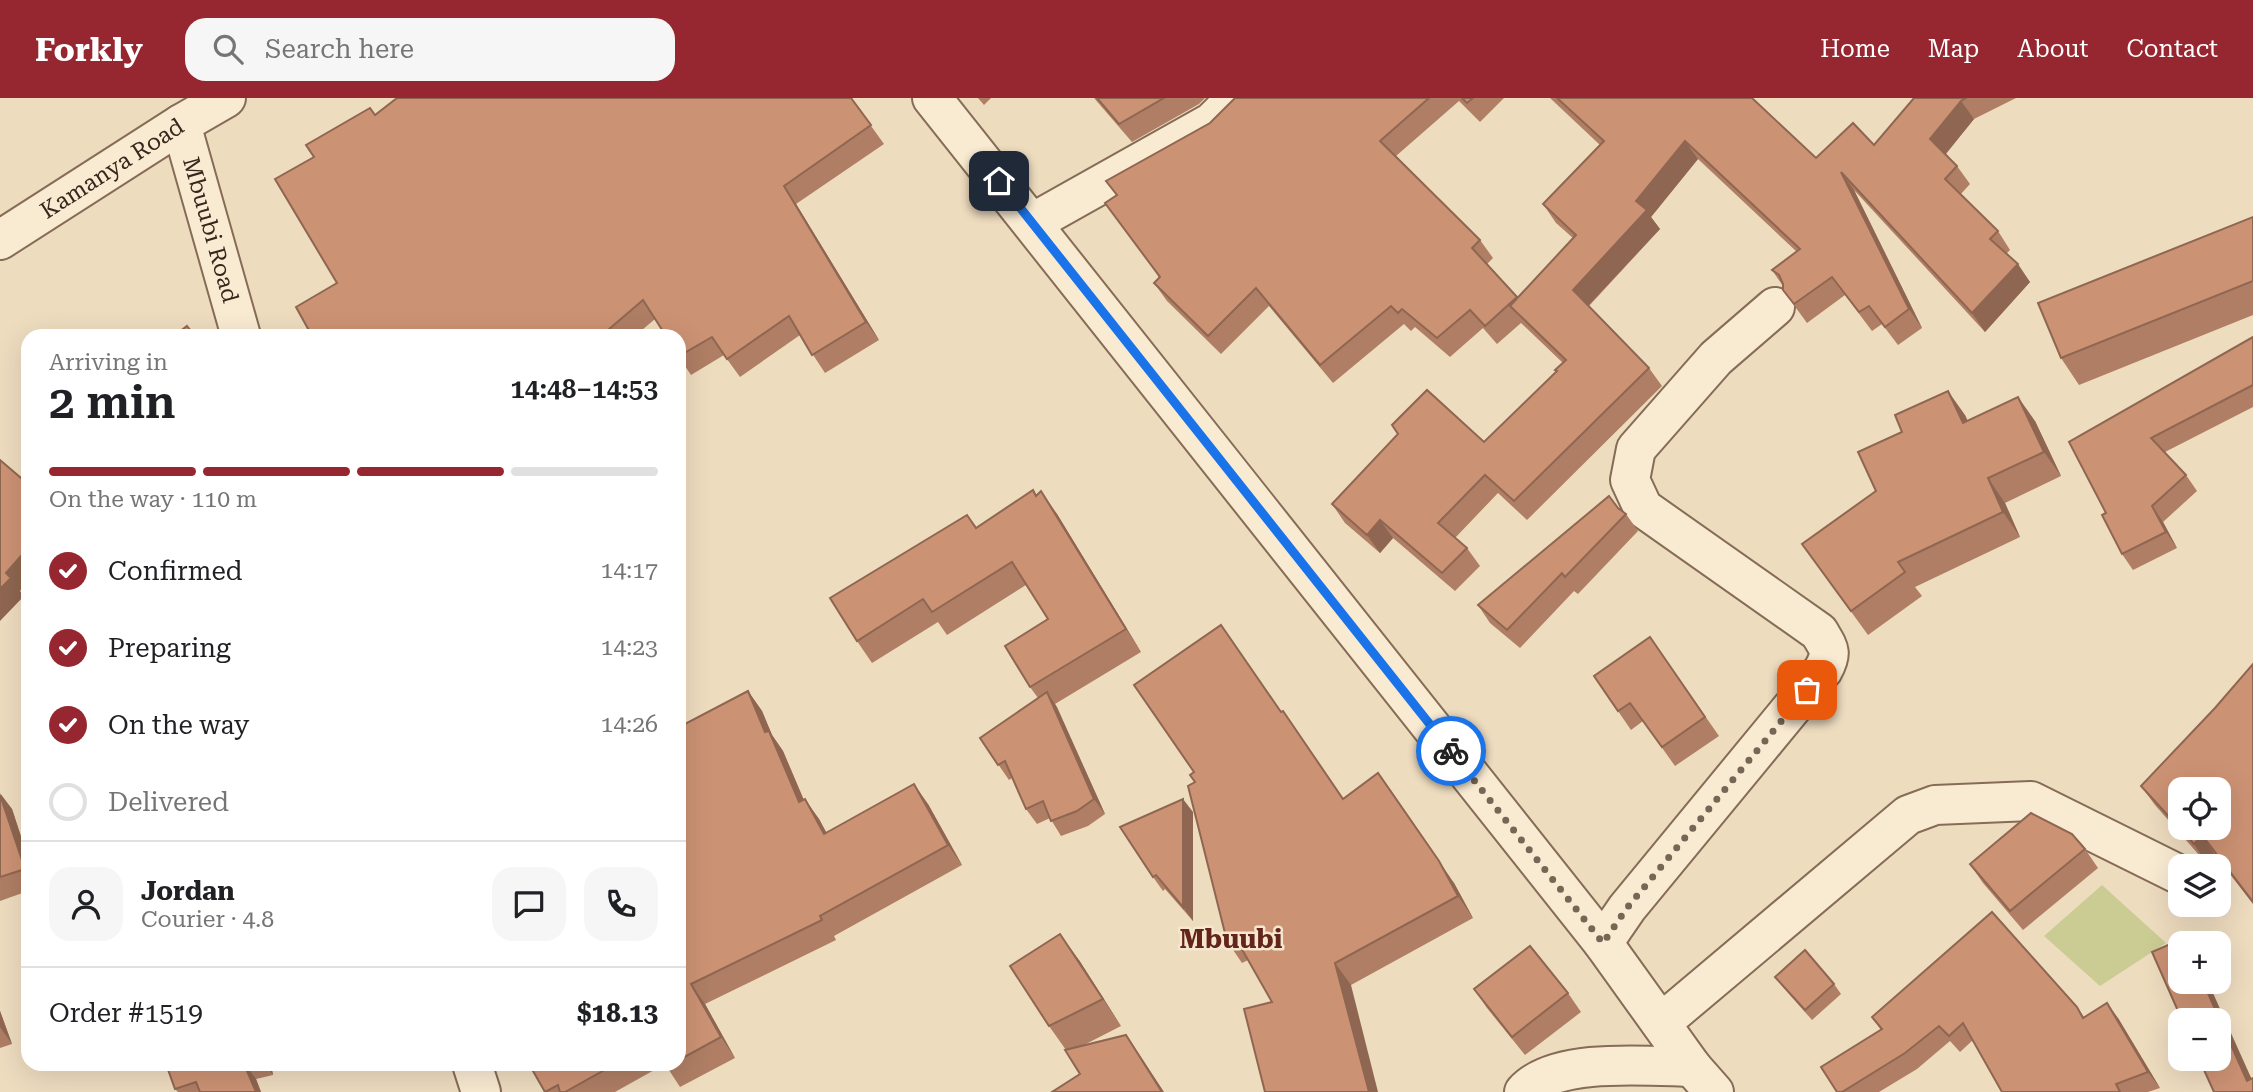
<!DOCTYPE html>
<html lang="en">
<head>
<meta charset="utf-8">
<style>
	body { margin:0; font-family:"Roboto Serif",serif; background:#f6f6f6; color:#202124; height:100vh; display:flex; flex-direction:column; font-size:26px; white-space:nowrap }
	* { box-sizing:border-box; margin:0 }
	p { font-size:23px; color:#757577 }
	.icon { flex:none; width:38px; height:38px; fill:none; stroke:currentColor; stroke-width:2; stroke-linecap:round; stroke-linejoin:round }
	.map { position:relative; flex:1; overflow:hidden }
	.sheet { position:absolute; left:21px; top:231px; width:665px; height:742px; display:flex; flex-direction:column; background:#fff; border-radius:21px; box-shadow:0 7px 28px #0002 }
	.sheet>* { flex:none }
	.fabs { position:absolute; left:2168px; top:679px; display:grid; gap:14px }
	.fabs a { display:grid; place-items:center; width:63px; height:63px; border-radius:14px; background:#fff; box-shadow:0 7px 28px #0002; font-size:35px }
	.pin { position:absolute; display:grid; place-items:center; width:60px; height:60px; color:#fff; margin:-30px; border-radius:14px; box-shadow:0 4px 10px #0006 }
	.courier { position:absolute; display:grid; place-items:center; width:70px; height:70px; margin:-35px; border:5px solid #1a73e8; border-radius:50%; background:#fff; color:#222; box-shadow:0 2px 9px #0007 }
	.head em { font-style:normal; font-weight:600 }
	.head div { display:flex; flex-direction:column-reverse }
	.head { display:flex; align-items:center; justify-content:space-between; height:119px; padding:0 28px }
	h1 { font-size:46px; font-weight:600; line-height:52px }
	.bar { display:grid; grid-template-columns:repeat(4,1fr); gap:10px 7px; align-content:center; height:84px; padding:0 28px }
	.bar i { height:9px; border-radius:5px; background:#e0e0e0 }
	.bar .on { background:#962731 }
	.bar p { grid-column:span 4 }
	.line { display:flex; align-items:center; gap:18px; padding:0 28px; border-top:2px solid #e0e0e0 }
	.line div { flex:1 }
	.round { display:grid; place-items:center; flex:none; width:74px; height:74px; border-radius:21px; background:#f6f6f6 }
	ol { padding:0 28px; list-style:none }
	li { display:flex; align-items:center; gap:21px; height:77px }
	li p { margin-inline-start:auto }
	li .icon { padding:7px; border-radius:50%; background:#962731; color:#fff; stroke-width:4 }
	li:last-child { color:#757577 }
	li i { width:38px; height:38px; border:4px solid #e0e0e0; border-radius:50% }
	header { display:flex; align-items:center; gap:42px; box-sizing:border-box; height:98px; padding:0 35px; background:#962731; color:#fff }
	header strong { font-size:33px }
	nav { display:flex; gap:38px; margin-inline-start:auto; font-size:24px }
	.search { width:490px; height:63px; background:#f6f6f6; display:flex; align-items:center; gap:18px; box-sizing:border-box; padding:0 24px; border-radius:21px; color:#757577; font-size:26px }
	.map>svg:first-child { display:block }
	.green { fill:#cacc93 }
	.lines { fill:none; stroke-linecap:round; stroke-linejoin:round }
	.minor-casing { stroke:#866c57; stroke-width:42 }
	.minor { stroke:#f9ead2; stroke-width:38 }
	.wall { fill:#af7e64 }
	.shaded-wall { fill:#8f6651 }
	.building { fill:#cc9274; stroke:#8f6651; stroke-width:2; fill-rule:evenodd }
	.done { stroke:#766655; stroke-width:7; stroke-dasharray:0 12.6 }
	.route { stroke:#1a73e8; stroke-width:9 }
	.labels { text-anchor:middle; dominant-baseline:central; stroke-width:5; stroke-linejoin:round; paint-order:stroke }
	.street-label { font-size:23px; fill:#36261c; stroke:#f5e7ce }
	.quarter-label { font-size:26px; font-weight:bold; fill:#63241b; stroke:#f5e7ce }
</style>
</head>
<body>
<header>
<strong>Forkly</strong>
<div class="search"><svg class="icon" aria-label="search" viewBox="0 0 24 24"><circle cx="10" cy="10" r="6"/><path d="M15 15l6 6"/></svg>Search here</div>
<nav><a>Home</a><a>Map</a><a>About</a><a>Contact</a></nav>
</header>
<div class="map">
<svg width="2253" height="994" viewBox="0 0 2253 994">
	<rect width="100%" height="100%" fill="#eedcbf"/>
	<polygon class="green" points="2102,787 2166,845 2100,888 2044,838"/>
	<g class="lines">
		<g class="minor-casing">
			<g id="minor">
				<polyline points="932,0 1603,845 1692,969 1714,994"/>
				<path id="s1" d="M181 26 241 238"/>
				<polyline points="1032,125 1212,24 1236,0"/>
				<path id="s2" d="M0 142 181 26 226 0"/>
				<path d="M1603 845 1627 810 1823 572C1833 554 1829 551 1819 534L1643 410 1630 382 1636 351 1716 260 1775 209"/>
				<polyline points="1661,925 1908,717 1935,707 2031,703 2180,777"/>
				<polyline points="472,966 481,994"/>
				<path d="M1524 994C1555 959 1648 968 1692 969"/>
			</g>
		</g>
		<use href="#minor" class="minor"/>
	</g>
	<g class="wall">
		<polygon points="851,0 884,46 796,106 879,242 825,275 800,237 740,279 724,257 691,277 679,259 679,238 655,221 635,238 312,238 337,185 314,59 375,17"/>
		<polygon points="978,0 991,0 984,7"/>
		<polygon points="1094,0 1205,0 1199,6 1132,44"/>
		<polygon points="1235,0 1504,0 1480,24 1459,3 1396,58 1480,142 1493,160 1487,166 1517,200 1573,140 1556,125 1543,106 1600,47 1550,0 1752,0 1816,60 1874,47 1914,0 2016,0 1974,21 1946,56 1957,68 1970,86 1960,97 1998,133 2010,152 2006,156 2030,184 1985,234 1854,92 1922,230 1898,247 1882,226 1872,233 1845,197 1807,225 1783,192 1783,188 1772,172 1797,154 1698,61 1651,119 1660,131 1589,208 1649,270 1662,288 1527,422 1498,395 1455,440 1467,450 1480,468 1455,493 1393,440 1380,455 1345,425 1332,406 1484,344 1557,274 1563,265 1521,225 1497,246 1483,230 1450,259 1415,229 1411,233 1404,226 1333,285 1269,208 1221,256 1167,203 1154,185 1159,180 1116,97 1106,83 1210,25"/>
		<polygon points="2253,119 2253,217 2079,287 2061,260"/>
		<polygon points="2253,239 2253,309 2165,354 2186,377 2197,393 2163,424 2177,450 2133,472 2122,456 2106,415 2069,344"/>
		<polygon points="1965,317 1967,323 2035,323 2061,378 2005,405 2020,439 1915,489 1922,498 1868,537 1802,446 1876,393"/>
		<polygon points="1036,398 1057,416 1141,554 1055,606 1105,716 1088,728 1061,738 1050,720 1037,726 1026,711 1012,680 1009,682 980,640 1038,600 1030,589 1048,521 1026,487 947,537 938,524 872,565 857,543 967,417 977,430"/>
		<polygon points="1618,410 1626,416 1638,433 1578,496 1574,493 1520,550 1490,525 1478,507"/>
		<polygon points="1650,539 1719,638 1675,668 1643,623 1631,632 1594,578"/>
		<polygon points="2253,566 2253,806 2215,757 2207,766 2155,707 2141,688 2215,610"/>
		<polygon points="748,593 762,613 772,637 783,653 804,702 819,721 826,734 928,706 962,767 834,838 836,842 705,906 735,960 680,989 665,966 615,994 545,994 529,966 679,966 679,629"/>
		<polygon points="1281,614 1343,701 1454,785 1473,820 1351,887 1272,904 1248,862 1242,865 1227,843 1195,684"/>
		<polygon points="0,697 12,711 28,760 28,793 0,803"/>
		<polygon points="1193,714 1193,823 1165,791 1163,793 1153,779"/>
		<polygon points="2085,751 2098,770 2023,832 1983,785 1970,766"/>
		<polygon points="1079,862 1121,928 1082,948 1143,962 1080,976 1066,952 1049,928"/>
		<polygon points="1775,879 1834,886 1841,896 1812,922 1782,888"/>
		<polygon points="1474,891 1568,895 1581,914 1525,957 1487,910"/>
		<polygon points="2077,909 2084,919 2118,920 2160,990 2148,994 2002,994 1973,942 1960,954 1950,943 1917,971 1879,994 1837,994 1881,932 1872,919"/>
		<polygon points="0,913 12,946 0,950"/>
		<polygon points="166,966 289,966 272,972 273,977 256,981 261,994 178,994 175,991"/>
	</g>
	<g class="shaded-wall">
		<polygon points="1961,3 1974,21 1943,59 1930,41"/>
		<polygon points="1685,43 1698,61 1651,119 1660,131 1586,210 1573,192 1636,103"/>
		<polygon points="1841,74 1854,92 1922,230 1909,211"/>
		<polygon points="784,88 796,106 879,242 866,224"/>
		<polygon points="2018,166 2030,184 1985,234 1972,215"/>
		<polygon points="1948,293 1965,317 1980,349 1963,325"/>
		<polygon points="2018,299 2035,323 2061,378 2044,354"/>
		<polygon points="1988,380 2005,405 2020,439 2003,414"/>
		<polygon points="1041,393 1057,416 1141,554 1126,531"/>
		<polygon points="2152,408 2163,424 2177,450 2166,434"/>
		<polygon points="1380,422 1393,440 1380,455 1367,437"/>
		<polygon points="28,450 28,483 20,493 24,498 0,523 0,491 6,475"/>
		<polygon points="748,593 762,613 772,637 783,653 813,724 799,704 765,634"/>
		<polygon points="1047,594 1057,609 1105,716 1094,701"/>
		<polygon points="914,686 928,706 962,767 948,747"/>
		<polygon points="0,695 12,711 28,760 28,775 25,771"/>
		<polygon points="1394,697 1454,785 1473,820 1458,798"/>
		<polygon points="805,701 819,721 838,756 824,736"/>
		<polygon points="1183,701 1193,714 1193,823 1183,809"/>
		<polygon points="2202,737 2215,757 2207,766 2194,746"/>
		<polygon points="1060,836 1079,862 1121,928 1103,901"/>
		<polygon points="1335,865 1351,887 1378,994 1369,994"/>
		<polygon points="2203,884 2208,884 2253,984 2247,983"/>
		<polygon points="691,886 705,906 735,960 721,939"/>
		<polygon points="2107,905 2118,920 2160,990 2148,974"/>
		<polygon points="0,913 12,946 0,929"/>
		<polygon points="1126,937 1143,962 1164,994 1162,994"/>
		<polygon points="244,966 245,966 256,981 261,994 256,994"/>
		<polygon points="265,966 268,966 272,972 273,977"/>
	</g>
	<g class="building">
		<polygon points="397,0 851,0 871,27 784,88 866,224 812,257 789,218 727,261 712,239 679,258 679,238 666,238 643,202 601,238 312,238 296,209 337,185 275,81 314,59 306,47 370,10 375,17"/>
		<polygon points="1097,0 1164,0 1119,26"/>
		<polygon points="1235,0 1429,0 1380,43 1480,142 1472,150 1517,199 1485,228 1470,212 1437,240 1402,211 1398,215 1391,208 1320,267 1256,190 1208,238 1154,185 1160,179 1105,105 1117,97 1106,83 1210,25"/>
		<polygon points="1462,0 1473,0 1467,5"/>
		<polygon points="1557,0 1752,0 1816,60 1853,25 1874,47 1914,0 1966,0 1961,3 1930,41 1957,68 1945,81 1998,133 1990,141 2018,166 1972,215 1841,74 1909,211 1885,229 1869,208 1859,214 1832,179 1794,206 1783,192 1783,186 1779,177 1772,172 1800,151 1685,43 1636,103 1647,112 1573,192 1649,270 1514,403 1485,377 1438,425 1467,450 1442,475 1380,422 1367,437 1332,406 1398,336 1392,327 1427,292 1484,344 1557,273 1555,272 1566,262 1510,208 1576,137 1543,106 1604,43"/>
		<polygon points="2253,119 2253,183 2061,260 2038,205"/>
		<polygon points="187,228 195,238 174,238"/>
		<polygon points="2253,239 2253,287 2151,340 2186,377 2152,408 2166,434 2122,456 2102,417 2106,415 2069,344"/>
		<polygon points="1948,293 1963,325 2018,299 2044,354 1988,380 2003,414 1898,464 1905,474 1851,513 1802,446 1876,393 1858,354 1902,334 1895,317"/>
		<polygon points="0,362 28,386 28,450 6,475 11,480 0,491"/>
		<polygon points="1033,392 1036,398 1041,393 1126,531 1030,589 1005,548 1048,521 1012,464 932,514 923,501 857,543 830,500 967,417 976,430"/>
		<polygon points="1609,398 1618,410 1626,416 1565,479 1562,475 1507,532 1478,507"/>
		<polygon points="1221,527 1281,614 1283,613 1343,701 1378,675 1439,763 1458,798 1335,865 1369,994 1265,994 1244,911 1272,904 1235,839 1227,843 1188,688 1195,684 1190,677 1194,674 1134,587"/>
		<polygon points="1650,539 1705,619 1662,649 1630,605 1618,613 1594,578"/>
		<path d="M2253 566V804L2202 737 2194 746 2141 688 2215 610ZM2180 691H2219V730H2180Z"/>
		<polygon points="748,593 765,634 769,633 799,704 805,701 824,736 914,686 948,747 820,818 822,822 691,886 721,939 679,962 679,629"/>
		<polygon points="1047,594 1094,701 1077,713 1051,723 1043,703 1026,711 1005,663 998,667 980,640"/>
		<polygon points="0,697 25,771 0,779"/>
		<polygon points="1183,701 1183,809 1156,777 1153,779 1120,729"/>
		<polygon points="2031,715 2072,736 2085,751 2010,813 1970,766"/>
		<polygon points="1992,814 2077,909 2083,920 2107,905 2148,974 2116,986 2120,994 2002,994 1963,925 1949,938 1939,928 1905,955 1842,994 1837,994 1821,969 1882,931 1872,919"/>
		<polygon points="1060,836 1103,901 1049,928 1010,868"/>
		<polygon points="2184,840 2186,845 2180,845 2180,884 2203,884 2247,983 2253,980 2253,994 2214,994 2199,961 2219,961 2219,922 2182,922 2152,854"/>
		<polygon points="1530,848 1568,895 1512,939 1474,891"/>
		<polygon points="1805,852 1834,886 1805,912 1775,879"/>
		<polygon points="1126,937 1162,994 1052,994 1080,976 1065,952"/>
		<polygon points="166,966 244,966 256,994 200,994 196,984 175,991"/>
		<polygon points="529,966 615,966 565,994 560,994 558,987 545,994"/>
	</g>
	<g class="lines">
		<polyline class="done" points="1451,653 1603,845 1627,810 1807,592"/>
		<polyline class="route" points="999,83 1451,653"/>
	</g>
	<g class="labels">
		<g class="street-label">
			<text stroke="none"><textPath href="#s2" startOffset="133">Kamanya Road</textPath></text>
			<text stroke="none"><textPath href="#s1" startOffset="110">Mbuubi Road</textPath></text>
		</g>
		<g class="quarter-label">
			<text x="1231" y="841">Mbuubi</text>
		</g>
	</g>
</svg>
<div class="fabs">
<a><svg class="icon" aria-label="locate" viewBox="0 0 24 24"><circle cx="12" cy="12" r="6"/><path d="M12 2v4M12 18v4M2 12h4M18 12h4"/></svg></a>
<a><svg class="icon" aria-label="layers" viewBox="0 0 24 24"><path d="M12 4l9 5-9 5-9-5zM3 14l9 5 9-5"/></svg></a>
<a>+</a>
<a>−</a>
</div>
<div class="pin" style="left:1807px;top:592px;background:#ea580c"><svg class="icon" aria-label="bag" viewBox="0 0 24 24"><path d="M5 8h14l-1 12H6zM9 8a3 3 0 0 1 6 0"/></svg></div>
<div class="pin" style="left:999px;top:83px;background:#1f2937"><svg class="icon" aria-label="home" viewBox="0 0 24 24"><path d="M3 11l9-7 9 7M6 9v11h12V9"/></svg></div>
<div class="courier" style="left:1451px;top:653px"><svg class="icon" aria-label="bike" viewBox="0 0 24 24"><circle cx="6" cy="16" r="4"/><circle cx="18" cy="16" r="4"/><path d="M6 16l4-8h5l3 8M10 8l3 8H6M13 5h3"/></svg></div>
<section class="sheet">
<div class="head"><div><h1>2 min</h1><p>Arriving in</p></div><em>14:48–14:53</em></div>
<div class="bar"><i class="on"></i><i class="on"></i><i class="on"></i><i></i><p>On the way · 110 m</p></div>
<ol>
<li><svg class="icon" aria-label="check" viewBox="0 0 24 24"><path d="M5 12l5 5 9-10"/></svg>Confirmed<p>14:17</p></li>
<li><svg class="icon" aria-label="check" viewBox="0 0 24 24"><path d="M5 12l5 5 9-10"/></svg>Preparing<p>14:23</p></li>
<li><svg class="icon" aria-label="check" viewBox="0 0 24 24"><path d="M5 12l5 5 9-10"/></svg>On the way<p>14:26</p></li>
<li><i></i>Delivered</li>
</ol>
<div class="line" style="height:126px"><a class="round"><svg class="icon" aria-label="person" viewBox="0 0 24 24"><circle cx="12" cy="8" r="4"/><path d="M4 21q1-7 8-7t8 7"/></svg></a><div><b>Jordan</b><p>Courier · 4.8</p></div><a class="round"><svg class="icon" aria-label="chat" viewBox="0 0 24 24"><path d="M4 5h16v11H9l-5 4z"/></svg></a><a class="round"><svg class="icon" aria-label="phone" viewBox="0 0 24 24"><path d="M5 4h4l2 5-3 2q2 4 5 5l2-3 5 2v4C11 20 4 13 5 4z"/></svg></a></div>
<div class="line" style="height:91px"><div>Order #1519</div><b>$18.13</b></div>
</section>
</div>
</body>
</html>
